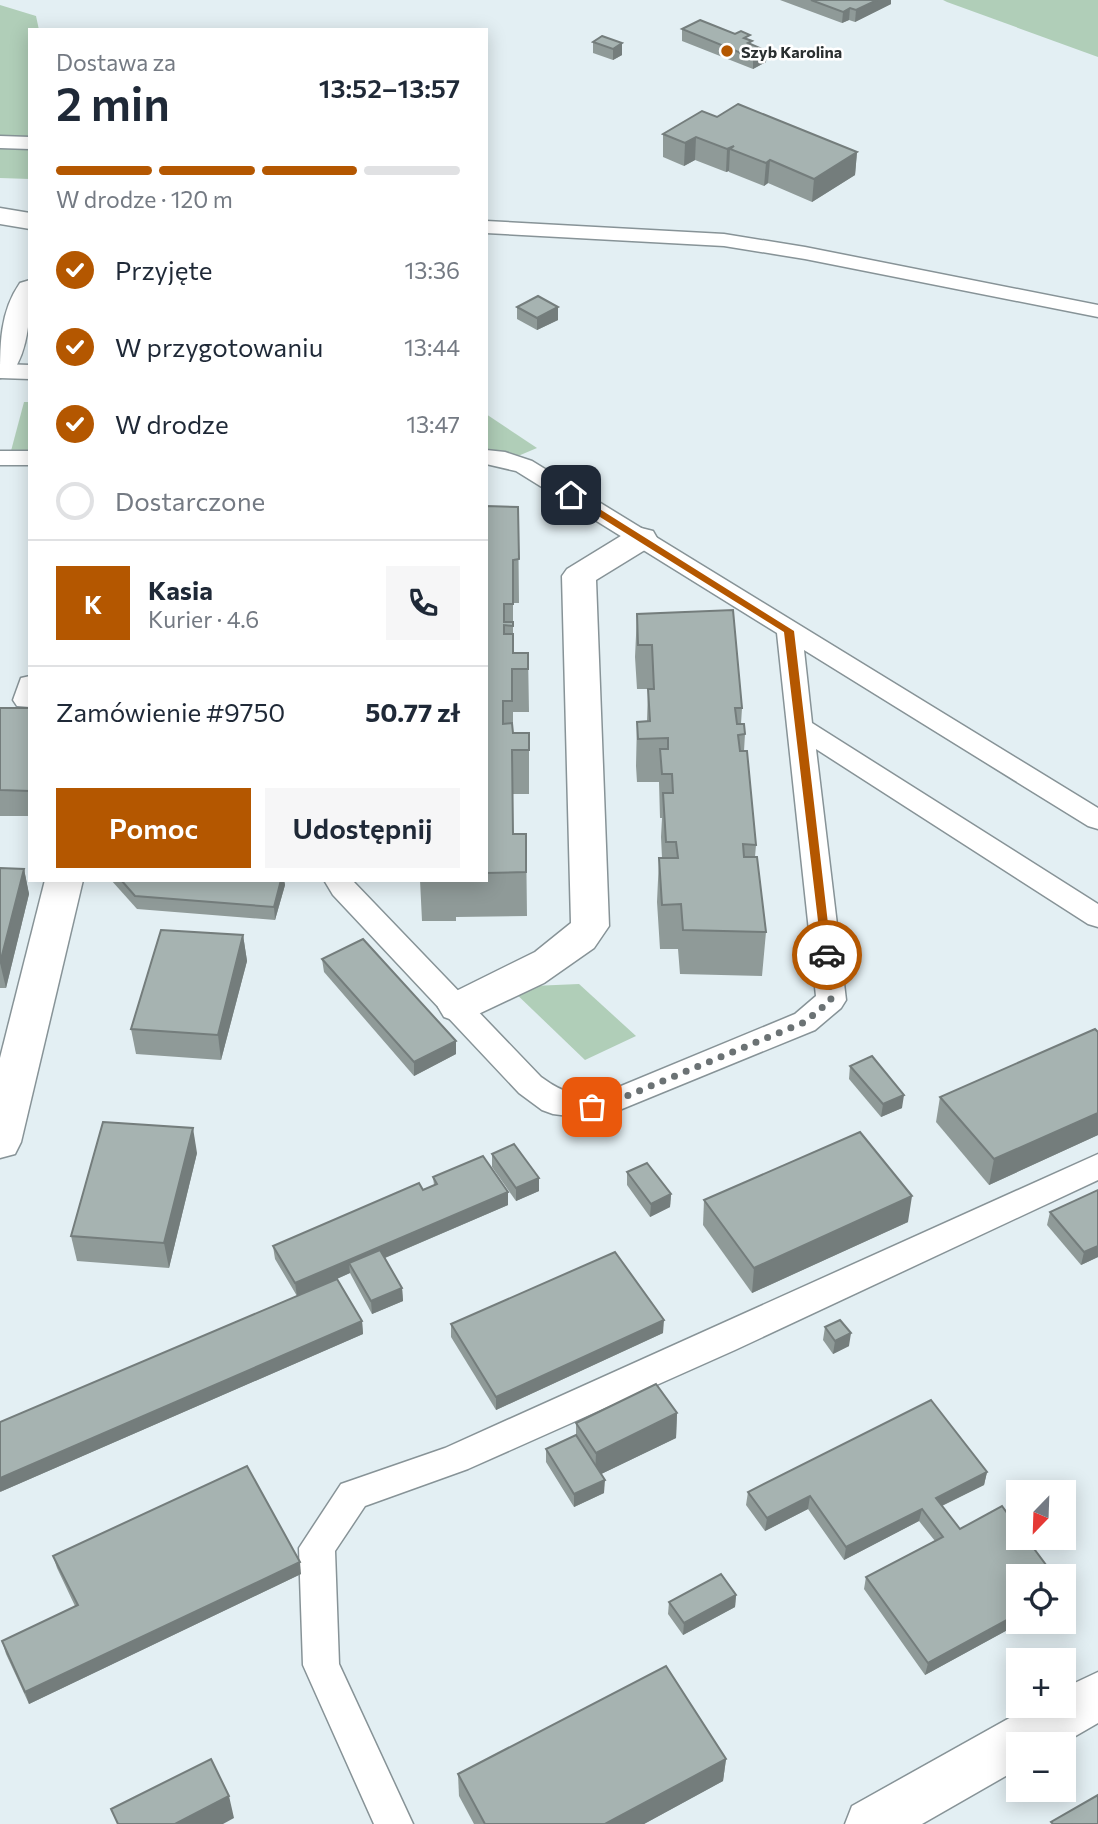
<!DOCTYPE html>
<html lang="pl">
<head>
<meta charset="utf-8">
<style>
	body { margin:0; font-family:Commissioner,sans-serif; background:#f6f6f7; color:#1f2937; height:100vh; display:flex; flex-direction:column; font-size:26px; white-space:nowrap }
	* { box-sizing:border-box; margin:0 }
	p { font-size:23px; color:#747a83 }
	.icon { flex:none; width:38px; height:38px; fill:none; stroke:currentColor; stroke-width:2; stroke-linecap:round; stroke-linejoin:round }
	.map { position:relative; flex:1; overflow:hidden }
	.sheet { position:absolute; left:28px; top:28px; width:460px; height:854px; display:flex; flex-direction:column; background:#fff; border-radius:0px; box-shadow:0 4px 18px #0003 }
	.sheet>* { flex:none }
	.needle { width:46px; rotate:203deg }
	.tools { position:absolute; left:1006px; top:1480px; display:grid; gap:14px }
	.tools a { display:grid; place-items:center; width:70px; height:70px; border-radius:0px; background:#fff; box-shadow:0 4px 18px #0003; font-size:35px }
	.pin { position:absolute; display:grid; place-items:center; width:60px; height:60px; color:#fff; margin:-30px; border-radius:14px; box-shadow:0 4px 10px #0006 }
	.courier { position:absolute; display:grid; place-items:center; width:70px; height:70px; margin:-35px; border:5px solid #b45700; border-radius:50%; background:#fff; color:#222; box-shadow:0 2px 9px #0007 }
	.overview em { font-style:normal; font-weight:600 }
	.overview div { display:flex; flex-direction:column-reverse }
	.overview { display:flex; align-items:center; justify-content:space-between; height:119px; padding:0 28px }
	h1 { font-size:46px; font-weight:600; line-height:52px }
	.bar { display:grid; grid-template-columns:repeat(4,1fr); gap:10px 7px; align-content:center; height:84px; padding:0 28px }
	.bar i { height:9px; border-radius:5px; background:#e0e1e3 }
	.bar .selected { background:#b45700 }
	.bar p { grid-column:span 4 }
	.line { display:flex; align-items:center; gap:18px; padding:0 28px; border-top:2px solid #e0e1e3 }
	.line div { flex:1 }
	.round { display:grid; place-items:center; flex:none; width:74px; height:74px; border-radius:0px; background:#f6f6f7 }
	ol { padding:0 28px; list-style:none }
	li { display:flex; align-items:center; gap:21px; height:77px }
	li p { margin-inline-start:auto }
	li .icon { padding:7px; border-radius:50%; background:#b45700; color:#fff; stroke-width:4 }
	li:last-child { color:#747a83 }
	li i { width:38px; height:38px; border:4px solid #e0e1e3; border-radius:50% }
	.primary-button { display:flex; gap:14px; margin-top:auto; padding:14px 28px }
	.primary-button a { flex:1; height:80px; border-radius:0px; background:#b45700; color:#fff; font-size:28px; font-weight:600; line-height:80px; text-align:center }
	.primary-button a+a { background:#f6f6f7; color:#1f2937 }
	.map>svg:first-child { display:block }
	.green { fill:#b0ceb8 }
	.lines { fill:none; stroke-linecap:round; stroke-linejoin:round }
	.service-casing { stroke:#879397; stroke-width:3 }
	.pedestrian-casing { stroke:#879397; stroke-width:3 }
	.minor-casing { stroke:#879397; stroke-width:3 }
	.service { fill:#fff; fill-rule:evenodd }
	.pedestrian { fill:#fff; fill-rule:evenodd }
	.minor { fill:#fff; fill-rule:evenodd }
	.wall { fill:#8f9a98 }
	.shaded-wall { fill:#747d7c }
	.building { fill:#a6b3b1; stroke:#747d7c; stroke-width:2 }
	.route { fill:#b45700 }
	.done { stroke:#6b7274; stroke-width:7; stroke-dasharray:0 12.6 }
	.poi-dot { fill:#b45700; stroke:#fff; stroke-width:2.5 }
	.labels { text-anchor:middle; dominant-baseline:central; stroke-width:5; stroke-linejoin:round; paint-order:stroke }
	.far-poi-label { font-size:16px; font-weight:bold; fill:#2a2f30; stroke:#fff; text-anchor:start }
</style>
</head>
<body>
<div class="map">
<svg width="1098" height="1824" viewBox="0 0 1098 1824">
	<rect width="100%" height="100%" fill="#e3eff3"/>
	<g class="green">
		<polygon points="943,0 1098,0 1098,57 947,2"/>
		<polygon points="0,5 36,16 39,30 30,30 30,179 0,178"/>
		<polygon points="24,402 30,402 30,451 11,451"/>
		<polygon points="486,414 537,448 518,456 487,456"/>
		<polygon points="579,984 636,1036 585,1060 509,987"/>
	</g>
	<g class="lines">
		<g class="service-casing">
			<g id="service">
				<polygon points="0,136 30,137 30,149 0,148"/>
				<polygon points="486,221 724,234 805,247 1098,305 1098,317 805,259 724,246 486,233"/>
				<polygon points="0,364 30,365 30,379 0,378"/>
				<path d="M486 450 505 452 532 461 1098 808V829L1088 826 804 650 812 723 1098 904V927L1088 924 816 749 846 1000 841 1008 815 1030 617 1111 592 1119 553 1114 542 1110 519 1093 333 895 324 880H352L541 1077C564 1094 581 1099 609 1091L795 1014 816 996 777 633 516 471 486 464Z"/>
				<rect x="0" y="451" width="30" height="14"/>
				<polygon points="30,676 30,707 17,706 13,700 21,678"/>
				<polygon points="1098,1154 1098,1180 735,1350 468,1469 365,1506 335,1551 339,1664 413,1824 374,1824 303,1665 299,1548 341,1484 445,1448"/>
			</g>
		</g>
		<g class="pedestrian-casing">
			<polygon id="pedestrian" points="641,528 653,531 657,538 653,545 596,580 609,926 594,948 544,983 472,1017 458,1022 444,1017 438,1007 444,997 535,952 571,923 562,576 567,569 629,531"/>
		</g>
		<g class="minor-casing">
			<g id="minor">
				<polygon points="0,208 30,213 30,229 0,224"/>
				<path d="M30 280C30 314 30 347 11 375L0 378C0 344 0 312 20 283Z"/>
				<polygon points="45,880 83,880 21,1142 15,1154 0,1158 0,1058"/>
				<polygon points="1098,1672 1098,1723 1060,1745 1018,1745 1018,1769 922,1824 845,1824 852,1806 1031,1706 1064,1706 1064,1688"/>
			</g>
		</g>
		<use href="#service" class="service"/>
		<use href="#pedestrian" class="pedestrian"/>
		<use href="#minor" class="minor"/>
	</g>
	<g class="wall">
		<polygon points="780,0 891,0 891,4 855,22 849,20 842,23"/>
		<polygon points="682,29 749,40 752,45 766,62 753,69 682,41"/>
		<polygon points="593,42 622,43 622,55 613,60 593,53"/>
		<polygon points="717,117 857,152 855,175 812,202 768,183 764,186 729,172 729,171 726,172 695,160 684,166 663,157 663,134"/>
		<polygon points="517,307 558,307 558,320 537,330 517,319"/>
		<polygon points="486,506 518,507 519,603 513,603 513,653 528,653 529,712 513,712 513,733 529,733 529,794 513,794 513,834 526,834 527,916 456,917 456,921 422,921 420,880 486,880"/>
		<polygon points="637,614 742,708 741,724 745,734 744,751 756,845 755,857 766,932 762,976 680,974 678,949 660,949 657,902 659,858 662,858 661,837 662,818 660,818 659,782 637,782 636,766 637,722 647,721 648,689 650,689 637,689 635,657"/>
		<rect x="0" y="708" width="30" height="108"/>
		<polygon points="0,868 24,869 29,894 6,988 0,988"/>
		<polygon points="111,880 284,880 285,885 275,920 137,909"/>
		<polygon points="243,935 247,961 221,1060 136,1054 131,1029"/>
		<polygon points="322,959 456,1054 414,1076 324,972"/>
		<polygon points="1098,1032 1098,1135 989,1185 936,1122 940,1097"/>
		<polygon points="850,1066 902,1108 881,1117 849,1079"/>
		<polygon points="197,1153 169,1268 77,1261 71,1236"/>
		<polygon points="492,1154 539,1178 539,1191 516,1201 492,1167"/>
		<polygon points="627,1172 671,1194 670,1207 650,1217 627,1185"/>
		<polygon points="433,1177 508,1192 508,1205 385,1258 402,1288 403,1301 372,1314 351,1275 350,1273 337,1279 362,1321 363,1334 0,1492 297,1296 275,1259 273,1246 434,1185"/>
		<polygon points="1098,1190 1098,1257 1081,1265 1047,1225 1050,1212"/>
		<polygon points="704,1200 908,1222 752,1293 703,1225"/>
		<polygon points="451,1324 663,1333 496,1410 451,1337"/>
		<polygon points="825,1327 849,1346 833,1354 823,1340"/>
		<polygon points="677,1413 676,1438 601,1474 604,1493 574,1507 546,1462 546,1449 576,1435 576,1423"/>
		<polygon points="987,1472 984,1485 942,1506 1018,1622 1022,1622 925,1675 864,1589 866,1577 935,1541 919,1521 844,1560 808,1509 765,1531 746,1505 748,1492"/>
		<polygon points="53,1556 301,1574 29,1704 6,1654 2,1641 75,1606 57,1568"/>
		<polygon points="736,1595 735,1607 683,1635 668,1614 669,1602"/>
		<polygon points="726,1759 723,1781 644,1824 474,1824 459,1796 458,1774"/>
	</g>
	<g class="shaded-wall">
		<polygon points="877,0 891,0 891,4 855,22 856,10"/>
		<polygon points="850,8 849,20 842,23 843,12"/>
		<polygon points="622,43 622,55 613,60 613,49"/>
		<polygon points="767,51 766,62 753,69 753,58"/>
		<polygon points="696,137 695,160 684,166 685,143"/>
		<polygon points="734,146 730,149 729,171 726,172 727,149"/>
		<polygon points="857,152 855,175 812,202 814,179"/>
		<polygon points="770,160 768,183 764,186 766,163"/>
		<polygon points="558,307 558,320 537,330 537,318"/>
		<polygon points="24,869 29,894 6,988 0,963"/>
		<polygon points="281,880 284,880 285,885 275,920 274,907"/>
		<polygon points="243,935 247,961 221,1060 218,1035"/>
		<polygon points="456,1041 456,1054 414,1076 414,1062"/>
		<polygon points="904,1095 902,1108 881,1117 883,1104"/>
		<polygon points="1098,1113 1098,1135 989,1185 994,1159"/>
		<polygon points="193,1128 197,1153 169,1268 164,1243"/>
		<polygon points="539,1178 539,1191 516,1201 516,1188"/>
		<polygon points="508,1192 508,1205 354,1271 349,1263 350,1273 297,1296 295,1283"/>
		<polygon points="671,1194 670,1207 650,1217 651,1204"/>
		<polygon points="912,1196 908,1222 752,1293 754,1268"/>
		<polygon points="1098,1246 1098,1257 1081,1265 1084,1252"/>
		<polygon points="402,1288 403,1301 372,1314 371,1301"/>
		<polygon points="664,1320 663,1333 496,1410 496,1397"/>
		<polygon points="362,1321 363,1334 0,1492 0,1478"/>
		<polygon points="851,1333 849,1346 833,1354 835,1341"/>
		<polygon points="677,1413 676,1438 595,1477 596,1453"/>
		<polygon points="987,1472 984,1485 933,1510 936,1498"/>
		<polygon points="605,1480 604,1493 574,1507 574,1494"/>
		<polygon points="810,1496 808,1509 765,1531 767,1518"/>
		<polygon points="922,1509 919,1521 844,1560 846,1547"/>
		<polygon points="300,1562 301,1574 29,1704 25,1692"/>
		<polygon points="736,1595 735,1607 683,1635 684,1623"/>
		<polygon points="1018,1614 1018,1622 1022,1622 925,1675 928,1663"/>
		<polygon points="726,1759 723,1781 644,1824 605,1824"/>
		<polygon points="229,1796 234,1818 223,1824 175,1824"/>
	</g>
	<g class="building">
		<polygon points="811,0 877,0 856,10 850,8 843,12"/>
		<polygon points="700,20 735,34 741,31 750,35 744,38 752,41 748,43 767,51 753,58 682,29"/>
		<polygon points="602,36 622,43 613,49 593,42"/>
		<polygon points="738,104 857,152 814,179 770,160 766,163 730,149 734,146 727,149 696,137 685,143 663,134 702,111 717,117"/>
		<polygon points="538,296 558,307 537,318 517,307"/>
		<polygon points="486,506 518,507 519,559 513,560 513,604 504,604 504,622 513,622 513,626 504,625 504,634 513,634 513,653 528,653 528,669 512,669 512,701 503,701 503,724 512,723 513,733 529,733 529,750 512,750 513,834 526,834 526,872 486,873"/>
		<polygon points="733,610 742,708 735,708 737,724 744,724 745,734 738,735 740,751 747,751 756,845 743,844 744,857 757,857 766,932 683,930 681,904 662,905 659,858 678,858 676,842 666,842 663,793 673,793 672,774 662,774 660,749 668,749 668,738 638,739 637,722 650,721 648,689 654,689 652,645 638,645 637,614"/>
		<polygon points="0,708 30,708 30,791 0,790"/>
		<polygon points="0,868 24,869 0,963"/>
		<polygon points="121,880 281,880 274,907 135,896"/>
		<polygon points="161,930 243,935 218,1035 131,1029"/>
		<polygon points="363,939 456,1041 414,1062 322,959"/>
		<polygon points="1095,1029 1098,1032 1098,1113 994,1159 940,1097"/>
		<polygon points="872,1056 904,1095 883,1104 850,1066"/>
		<polygon points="103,1122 193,1128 164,1243 71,1236"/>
		<polygon points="860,1132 912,1196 754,1268 704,1200"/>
		<polygon points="514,1144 539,1178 516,1188 492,1154"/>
		<polygon points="483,1156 508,1192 295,1283 273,1246 419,1183 423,1190 437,1184 433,1177"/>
		<polygon points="647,1163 671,1194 651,1204 627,1172"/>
		<polygon points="1098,1190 1098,1246 1084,1252 1050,1212"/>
		<polygon points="380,1250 402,1288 371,1301 349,1263"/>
		<polygon points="615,1252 664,1320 496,1397 451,1324"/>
		<polygon points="337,1279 362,1321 0,1478 0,1422"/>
		<polygon points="840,1320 851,1333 835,1341 825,1327"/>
		<polygon points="656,1384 677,1413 596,1453 576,1423"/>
		<polygon points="931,1400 987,1472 936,1498 960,1529 1002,1506 1018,1528 1018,1538 1026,1538 1055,1577 1018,1577 1018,1614 928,1663 866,1577 943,1537 922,1509 846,1547 810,1496 767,1518 748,1492"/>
		<polygon points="576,1435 605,1480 574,1494 546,1449"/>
		<polygon points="247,1466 300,1562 25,1692 2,1641 78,1605 53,1556"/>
		<polygon points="721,1574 736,1595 684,1623 669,1602"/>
		<polygon points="666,1666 726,1759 605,1824 485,1824 458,1774"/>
		<polygon points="211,1759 229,1796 175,1824 118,1824 111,1809"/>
		<polygon points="1098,1795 1098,1824 1053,1824 1051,1822"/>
	</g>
	<polygon class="route" points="568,493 574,493 794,631 832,958 823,958 822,955 784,632 568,497"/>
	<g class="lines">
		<polyline class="done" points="592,1107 617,1100 805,1022 831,1000 827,955"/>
	</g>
	<circle class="poi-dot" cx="727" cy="51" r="7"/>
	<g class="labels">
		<g class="far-poi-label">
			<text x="741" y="51">Szyb Karolina</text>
		</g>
	</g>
</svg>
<div class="tools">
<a><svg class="needle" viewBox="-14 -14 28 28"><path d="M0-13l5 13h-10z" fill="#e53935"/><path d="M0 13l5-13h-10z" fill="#747a83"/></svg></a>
<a><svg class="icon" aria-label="locate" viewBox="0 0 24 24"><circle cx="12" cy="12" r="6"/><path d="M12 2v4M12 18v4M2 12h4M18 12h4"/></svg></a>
<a>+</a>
<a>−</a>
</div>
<div class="pin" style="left:592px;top:1107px;background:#ea580c"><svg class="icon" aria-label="bag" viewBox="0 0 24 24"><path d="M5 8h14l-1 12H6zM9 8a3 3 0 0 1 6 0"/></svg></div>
<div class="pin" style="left:571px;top:495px;background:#1f2937"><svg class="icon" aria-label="home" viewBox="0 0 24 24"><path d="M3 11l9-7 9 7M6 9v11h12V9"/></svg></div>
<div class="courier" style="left:827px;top:955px"><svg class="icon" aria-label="car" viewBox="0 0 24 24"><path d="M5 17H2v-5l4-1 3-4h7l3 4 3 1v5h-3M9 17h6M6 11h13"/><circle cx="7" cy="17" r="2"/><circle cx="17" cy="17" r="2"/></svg></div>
<section class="sheet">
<div class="overview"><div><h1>2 min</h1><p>Dostawa za</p></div><em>13:52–13:57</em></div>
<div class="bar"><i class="selected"></i><i class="selected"></i><i class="selected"></i><i></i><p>W drodze · 120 m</p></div>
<ol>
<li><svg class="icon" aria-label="check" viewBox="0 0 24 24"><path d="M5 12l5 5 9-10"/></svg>Przyjęte<p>13:36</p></li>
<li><svg class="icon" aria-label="check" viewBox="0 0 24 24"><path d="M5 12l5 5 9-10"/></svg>W przygotowaniu<p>13:44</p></li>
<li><svg class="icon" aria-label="check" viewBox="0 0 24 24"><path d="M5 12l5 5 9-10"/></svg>W drodze<p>13:47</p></li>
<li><i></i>Dostarczone</li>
</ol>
<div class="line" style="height:126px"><b class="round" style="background:#b45700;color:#fff">K</b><div><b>Kasia</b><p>Kurier · 4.6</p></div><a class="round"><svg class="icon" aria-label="phone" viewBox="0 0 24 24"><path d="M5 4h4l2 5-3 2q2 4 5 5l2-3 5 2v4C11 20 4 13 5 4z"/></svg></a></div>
<div class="line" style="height:91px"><div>Zamówienie #9750</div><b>50.77 zł</b></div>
<div class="primary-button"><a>Pomoc</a><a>Udostępnij</a></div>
</section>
</div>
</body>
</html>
